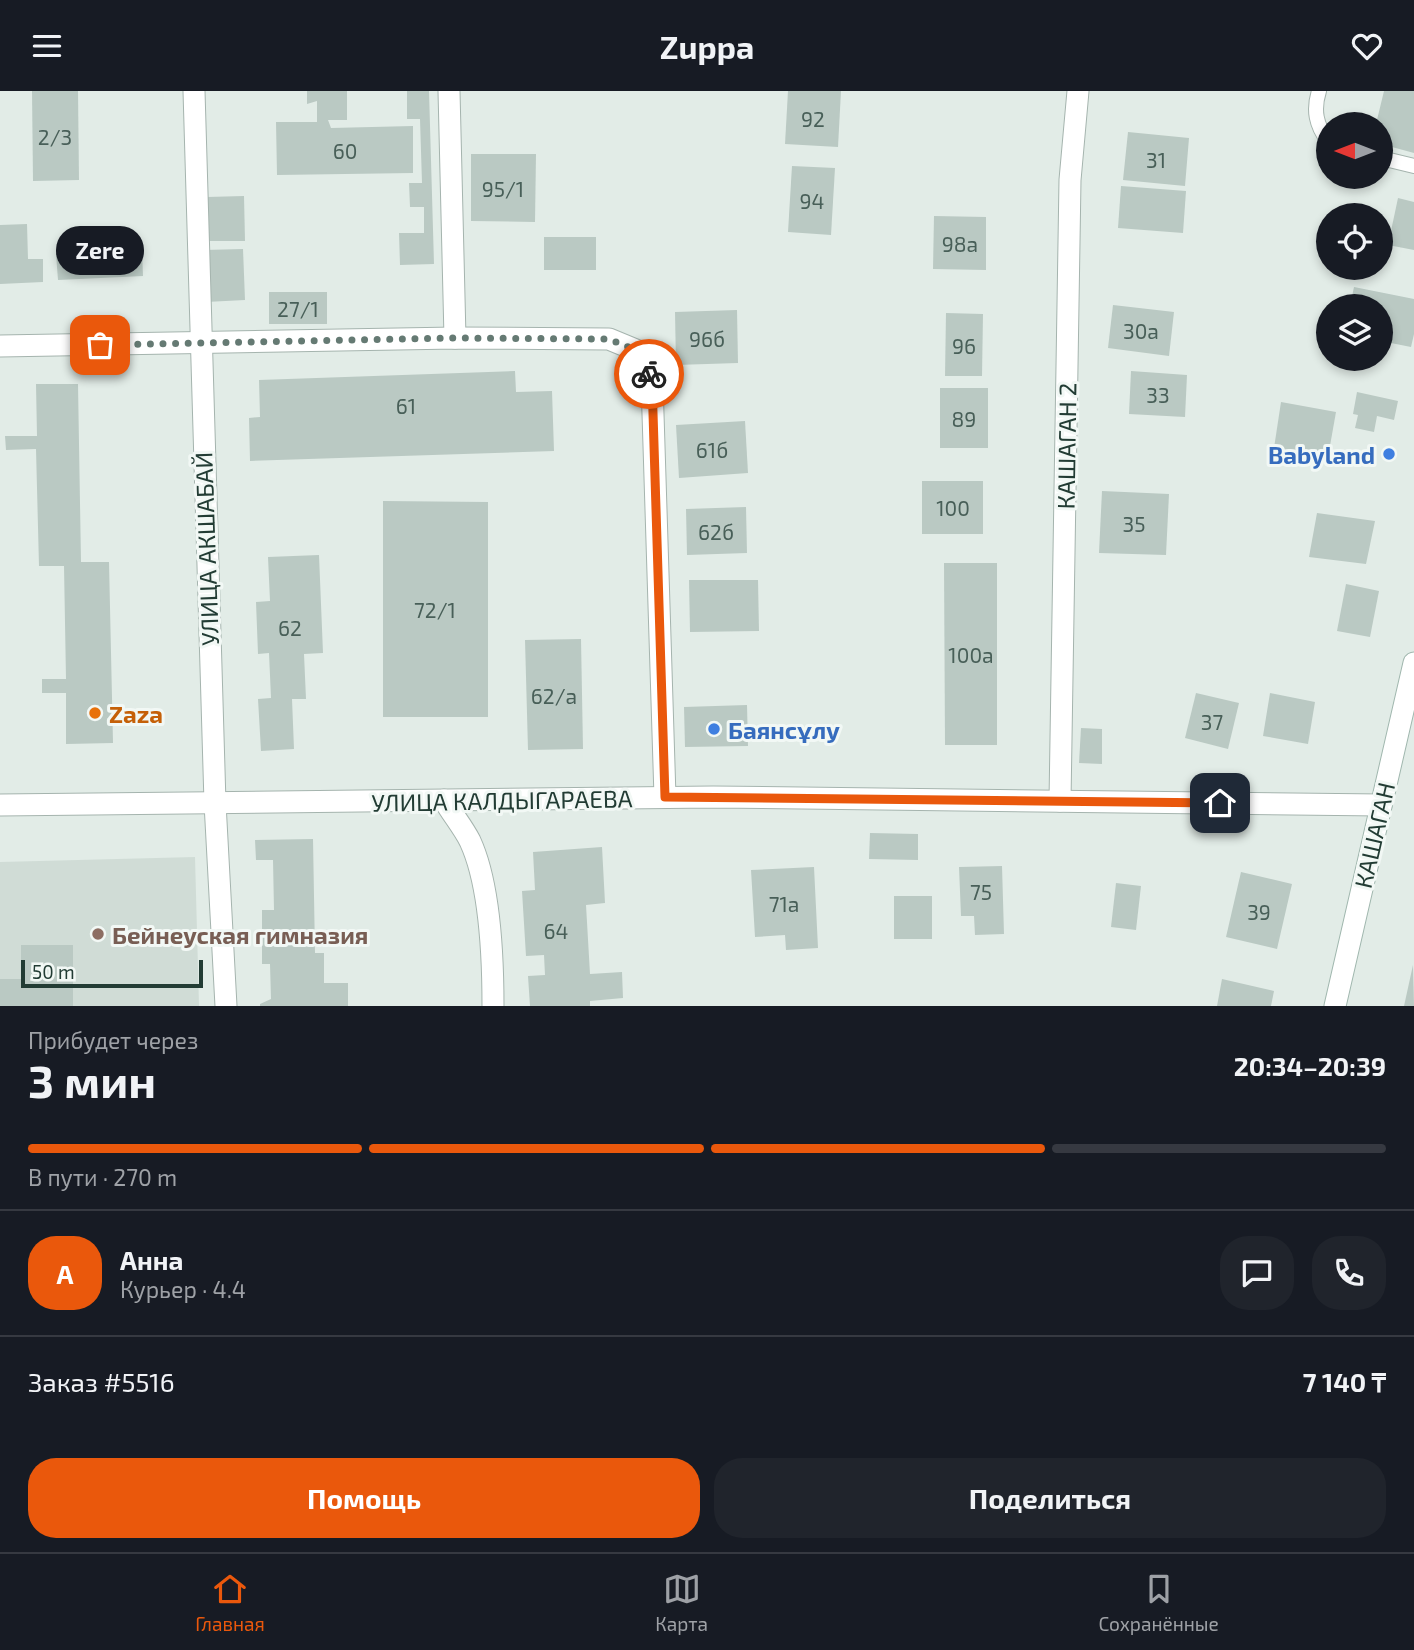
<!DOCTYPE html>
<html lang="ru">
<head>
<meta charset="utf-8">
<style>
	body { margin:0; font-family:"Exo 2",sans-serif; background:#20242c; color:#f1f3f6; height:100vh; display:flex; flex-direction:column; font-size:26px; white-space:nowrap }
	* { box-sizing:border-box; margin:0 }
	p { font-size:23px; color:#9ea1a6 }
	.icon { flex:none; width:38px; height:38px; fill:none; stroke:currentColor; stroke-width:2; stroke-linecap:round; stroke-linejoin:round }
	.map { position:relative; height:915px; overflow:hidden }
	.drawer { display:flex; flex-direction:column; background:#171b24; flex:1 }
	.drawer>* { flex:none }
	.needle { width:46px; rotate:270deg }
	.tools { position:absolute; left:1316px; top:21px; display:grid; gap:14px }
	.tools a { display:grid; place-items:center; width:77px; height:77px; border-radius:50%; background:#171b24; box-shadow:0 4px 10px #0003; font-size:35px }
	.scale { position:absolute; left:21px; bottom:18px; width:182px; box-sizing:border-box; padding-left:7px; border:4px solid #223c34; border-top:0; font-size:19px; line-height:24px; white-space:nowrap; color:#223c34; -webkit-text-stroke:5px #f2f8f5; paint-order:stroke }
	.pin { position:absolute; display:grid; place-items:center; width:60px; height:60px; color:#fff; margin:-30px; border-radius:14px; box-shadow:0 4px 10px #0006 }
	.courier { position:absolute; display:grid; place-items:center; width:70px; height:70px; margin:-35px; border:5px solid #ea580c; border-radius:50%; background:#fff; color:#222; box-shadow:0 2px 9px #0007 }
	.bubble { position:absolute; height:49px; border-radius:24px; background:#171b24; box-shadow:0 4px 10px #0003; font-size:23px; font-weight:700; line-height:49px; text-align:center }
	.summary em { font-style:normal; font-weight:700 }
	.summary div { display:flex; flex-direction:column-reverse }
	.summary { display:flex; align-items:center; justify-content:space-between; height:119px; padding:0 28px }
	h1 { font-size:46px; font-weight:700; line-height:52px }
	.bar { display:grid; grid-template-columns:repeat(4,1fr); gap:10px 7px; align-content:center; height:84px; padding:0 28px }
	.bar i { height:9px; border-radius:5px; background:#363941 }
	.bar .on { background:#ea580c }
	.bar p { grid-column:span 4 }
	.line { display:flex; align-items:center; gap:18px; padding:0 28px; border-top:2px solid #363941 }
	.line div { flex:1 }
	.round { display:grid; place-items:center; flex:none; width:74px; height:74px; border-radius:28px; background:#20242c }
	.primary-button { display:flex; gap:14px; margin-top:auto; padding:14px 28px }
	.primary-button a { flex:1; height:80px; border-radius:28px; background:#ea580c; color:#fff; font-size:28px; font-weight:700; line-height:80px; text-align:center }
	.primary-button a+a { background:#20242c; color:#f1f3f6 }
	header { display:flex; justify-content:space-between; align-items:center; height:91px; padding:0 28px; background:#171b24; font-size:32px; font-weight:700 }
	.dock { display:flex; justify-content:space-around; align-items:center; height:98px; border-top:2px solid #363941; background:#171b24; font-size:19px; color:#9ea1a6 }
	.dock a { display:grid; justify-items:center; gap:4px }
	.dock .on { color:#ea580c }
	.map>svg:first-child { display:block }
	.built { fill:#d0dcd6 }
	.building { fill:#bac9c3 }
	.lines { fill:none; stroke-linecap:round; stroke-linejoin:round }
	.lane-casing { stroke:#a5b4ae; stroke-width:16 }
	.street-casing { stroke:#a5b4ae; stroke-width:23 }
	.secondary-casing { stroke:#a0b7ae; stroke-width:23 }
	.lane { stroke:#fff; stroke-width:14 }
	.street { stroke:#fff; stroke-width:21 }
	.secondary { stroke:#fff; stroke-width:21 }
	.done { stroke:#657a73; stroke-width:7; stroke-dasharray:0 12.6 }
	.route { stroke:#ea580c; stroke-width:9 }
	.shop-dot { fill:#3f7fe0; stroke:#f2f8f5; stroke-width:2.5 }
	.food-dot { fill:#e8710a; stroke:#f2f8f5; stroke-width:2.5 }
	.education-dot { fill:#8d6e63; stroke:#f2f8f5; stroke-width:2.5 }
	.labels { text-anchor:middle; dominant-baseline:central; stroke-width:6; stroke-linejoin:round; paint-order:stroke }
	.number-label { font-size:21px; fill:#485f58 }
	.street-label { font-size:24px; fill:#223c34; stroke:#f2f8f5 }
	.shop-label { font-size:24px; font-weight:bold; fill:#366cbe; stroke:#f2f8f5; text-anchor:end }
	.food-label { font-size:24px; font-weight:bold; fill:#c56008; stroke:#f2f8f5; text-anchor:start }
	.education-label { font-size:24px; font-weight:bold; fill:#785e54; stroke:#f2f8f5; text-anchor:start }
</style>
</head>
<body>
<header><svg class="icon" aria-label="menu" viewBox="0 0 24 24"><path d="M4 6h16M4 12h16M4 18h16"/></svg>Zuppa<svg class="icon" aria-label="heart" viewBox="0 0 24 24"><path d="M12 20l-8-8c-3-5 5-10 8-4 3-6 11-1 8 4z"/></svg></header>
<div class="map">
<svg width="1414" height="915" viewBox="0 0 1414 915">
	<rect width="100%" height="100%" fill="#e2ece7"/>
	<polygon class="built" points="195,766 199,915 0,915 0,771"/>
	<g class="building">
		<polygon points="32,0 78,0 79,89 33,90"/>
		<polygon points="307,0 347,0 347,29 328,29 331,37 413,35 413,82 277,84 276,31 317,31 317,10 307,13"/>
		<polygon points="407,0 429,0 434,173 400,174 399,142 424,142 424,116 410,116 409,92 422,92 420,28 407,28"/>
		<polygon points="788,0 841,0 838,56 785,53"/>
		<polygon points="1384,0 1414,0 1414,62 1381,53 1381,33 1376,33"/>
		<polygon points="1128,41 1189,47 1185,95 1123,89"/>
		<polygon points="471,63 536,63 535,131 471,130"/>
		<polygon points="792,75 835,77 831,144 788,141"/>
		<polygon points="1121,95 1186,100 1183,142 1118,137"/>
		<polygon points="244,105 245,150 208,150 207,106"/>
		<polygon points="1398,107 1414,111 1414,159 1388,154"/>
		<polygon points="934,125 986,126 986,179 933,178"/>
		<polygon points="27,133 28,168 43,168 43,191 0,193 0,134"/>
		<rect x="544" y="146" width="52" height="33"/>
		<polygon points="142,158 143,185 58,189 56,163"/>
		<polygon points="243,158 245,209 206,211 204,159"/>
		<polygon points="1354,196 1414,208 1414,243 1411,256 1381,250 1381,215 1350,215"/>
		<rect x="269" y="201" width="58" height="32"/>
		<polygon points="1113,214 1174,221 1169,265 1108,257"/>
		<polygon points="737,219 738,272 676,274 675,221"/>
		<polygon points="946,222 983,223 982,285 945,285"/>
		<polygon points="515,280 516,301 552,300 554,360 250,370 249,327 260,326 259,289"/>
		<polygon points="1131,280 1187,284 1185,326 1129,323"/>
		<polygon points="36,293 78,293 81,471 109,471 113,652 66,653 66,602 42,602 42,588 66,588 64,475 39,475 36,358 6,359 5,345 37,345"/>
		<rect x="940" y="297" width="48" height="60"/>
		<polygon points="1357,301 1398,310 1394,329 1377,325 1374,341 1355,337 1358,324 1353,323"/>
		<polygon points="1281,311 1336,321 1328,366 1274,357"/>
		<polygon points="745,330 748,382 679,387 676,334"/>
		<rect x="922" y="390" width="61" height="53"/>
		<polygon points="1102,400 1169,403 1166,464 1099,462"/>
		<polygon points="383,410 488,411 488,626 383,626"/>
		<polygon points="746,416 747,462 687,464 686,418"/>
		<polygon points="1317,422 1375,430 1366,473 1309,466"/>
		<polygon points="319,464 323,562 304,563 306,608 292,608 294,658 261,660 258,608 271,607 269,562 258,563 256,511 270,510 268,466"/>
		<polygon points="944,472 997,472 997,654 945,654"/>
		<polygon points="689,489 758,489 759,540 690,541"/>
		<polygon points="1346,493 1379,500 1370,546 1337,540"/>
		<polygon points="581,548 583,658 528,659 525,549"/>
		<polygon points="1196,602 1239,612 1228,658 1185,647"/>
		<polygon points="1270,602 1315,611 1308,653 1263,645"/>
		<polygon points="747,614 748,655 685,656 684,616"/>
		<polygon points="1081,637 1102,638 1102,673 1079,672"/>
		<polygon points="870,742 918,743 918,769 869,768"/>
		<polygon points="313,748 315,862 324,862 324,892 348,892 348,915 260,915 260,913 271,908 270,873 262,873 262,819 274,819 273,769 256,769 255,749"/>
		<polygon points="602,756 605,812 586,814 590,883 622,881 623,907 590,910 590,915 530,915 528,885 545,884 544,864 526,865 522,800 535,799 533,761"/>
		<polygon points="1002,775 1004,843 975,844 974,825 961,825 959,776"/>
		<polygon points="814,776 818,857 786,859 785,844 755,846 751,779"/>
		<polygon points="1241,781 1292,793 1277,858 1226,846"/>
		<polygon points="1116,792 1141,795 1136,839 1111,836"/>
		<rect x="894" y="805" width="38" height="43"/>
		<polygon points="21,854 73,854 73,915 0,915 0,888 21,888"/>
		<polygon points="1413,874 1414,915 1404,915"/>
		<polygon points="1222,888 1274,900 1271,915 1217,915"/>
	</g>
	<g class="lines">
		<g class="lane-casing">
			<g id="lane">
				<path d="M1319 0C1313 19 1316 34 1328 50"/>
				<polyline points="1381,67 1414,75"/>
			</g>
		</g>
		<g class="street-casing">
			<g id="street">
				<polyline points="194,0 215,712 226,915"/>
				<polyline points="449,0 455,247"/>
				<polyline points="0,255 455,247 609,248 638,260 652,291 665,706"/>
				<path d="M444 709C452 723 463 736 470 750 490 793 493 868 493 915"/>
				<polyline points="1060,710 1070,89 1078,0"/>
				<polyline points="0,714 713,706 1381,714"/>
			</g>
		</g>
		<g class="secondary-casing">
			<polyline id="secondary" points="1335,915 1414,572"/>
		</g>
		<use href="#lane" class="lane"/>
		<use href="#street" class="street"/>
		<use href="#secondary" class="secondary"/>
	</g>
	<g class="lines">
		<polyline class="done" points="100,254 455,247 609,248 638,260 649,283"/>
		<polyline class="route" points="649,283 652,290 665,706 1220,712"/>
	</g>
	<g class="shop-dot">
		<circle cx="1389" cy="363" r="7"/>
		<circle cx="714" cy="638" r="7"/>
	</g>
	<circle class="food-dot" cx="95" cy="622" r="7"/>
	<circle class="education-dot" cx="98" cy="843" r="7"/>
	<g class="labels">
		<g class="number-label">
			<text x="813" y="27">92</text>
			<text x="55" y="45">2/3</text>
			<text x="345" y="59">60</text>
			<text x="1156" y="68">31</text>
			<text x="503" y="97">95/1</text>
			<text x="812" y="109">94</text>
			<text x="960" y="152">98а</text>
			<text x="298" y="217">27/1</text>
			<text x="1141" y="239">30а</text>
			<text x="707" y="247">96б</text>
			<text x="964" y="254">96</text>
			<text x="1158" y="303">33</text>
			<text x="406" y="314">61</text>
			<text x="964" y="327">89</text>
			<text x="712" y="358">61б</text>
			<text x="953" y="416">100</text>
			<text x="1134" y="432">35</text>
			<text x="716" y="440">62б</text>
			<text x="435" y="518">72/1</text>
			<text x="290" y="536">62</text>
			<text x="971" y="563">100а</text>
			<text x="554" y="604">62/а</text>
			<text x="1212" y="630">37</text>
			<text x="981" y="800">75</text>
			<text x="784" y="812">71а</text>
			<text x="1259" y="820">39</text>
			<text x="556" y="839">64</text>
		</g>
		<g class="street-label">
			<text transform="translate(1066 355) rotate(-89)">КАШАГАН 2</text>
			<text transform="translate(206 458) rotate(-92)">УЛИЦА АКШАБАЙ</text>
			<text transform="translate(502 709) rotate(-1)">УЛИЦА КАЛДЫГАРАЕВА</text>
			<text transform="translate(1374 744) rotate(-77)">КАШАГАН</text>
		</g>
		<g class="shop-label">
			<text x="1375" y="363">Babyland</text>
			<text x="728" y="638" text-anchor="start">Баянсұлу</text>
		</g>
		<g class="food-label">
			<text x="109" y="622">Zaza</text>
		</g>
		<g class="education-label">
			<text x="112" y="843">Бейнеуская гимназия</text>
		</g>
	</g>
</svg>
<div class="tools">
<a><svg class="needle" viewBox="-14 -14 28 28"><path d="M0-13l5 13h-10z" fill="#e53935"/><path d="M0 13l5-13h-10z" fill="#9ea1a6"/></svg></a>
<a><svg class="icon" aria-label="locate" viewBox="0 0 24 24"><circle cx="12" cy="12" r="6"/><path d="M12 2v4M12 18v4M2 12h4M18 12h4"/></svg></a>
<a><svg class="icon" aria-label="layers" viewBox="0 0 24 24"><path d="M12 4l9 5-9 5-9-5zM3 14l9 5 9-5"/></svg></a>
</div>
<div class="scale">50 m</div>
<div class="pin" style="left:100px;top:254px;background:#ea580c"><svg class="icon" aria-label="bag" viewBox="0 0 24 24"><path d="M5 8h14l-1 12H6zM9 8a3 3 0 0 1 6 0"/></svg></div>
<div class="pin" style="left:1220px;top:712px;background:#1f2937"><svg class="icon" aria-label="home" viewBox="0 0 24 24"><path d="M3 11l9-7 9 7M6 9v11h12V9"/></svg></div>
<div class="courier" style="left:649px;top:283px"><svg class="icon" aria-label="bike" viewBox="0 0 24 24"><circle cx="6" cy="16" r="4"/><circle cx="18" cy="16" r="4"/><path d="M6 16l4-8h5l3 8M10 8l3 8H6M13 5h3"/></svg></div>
<div class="bubble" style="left:56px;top:135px;width:88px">Zere</div>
</div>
<section class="drawer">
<div class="summary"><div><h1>3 мин</h1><p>Прибудет через</p></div><em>20:34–20:39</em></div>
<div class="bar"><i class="on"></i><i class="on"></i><i class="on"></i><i></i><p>В пути · 270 m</p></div>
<div class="line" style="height:126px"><b class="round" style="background:#ea580c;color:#fff">А</b><div><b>Анна</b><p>Курьер · 4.4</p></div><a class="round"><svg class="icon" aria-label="chat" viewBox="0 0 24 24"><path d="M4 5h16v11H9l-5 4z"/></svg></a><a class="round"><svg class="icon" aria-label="phone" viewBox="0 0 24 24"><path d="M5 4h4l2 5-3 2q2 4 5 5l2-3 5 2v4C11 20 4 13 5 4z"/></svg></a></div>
<div class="line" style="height:91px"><div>Заказ #5516</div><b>7 140 ₸</b></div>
<div class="primary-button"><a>Помощь</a><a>Поделиться</a></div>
</section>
<nav class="dock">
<a class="on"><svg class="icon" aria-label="home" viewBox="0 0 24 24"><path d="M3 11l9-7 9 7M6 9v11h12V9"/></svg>Главная</a>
<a><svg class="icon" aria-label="map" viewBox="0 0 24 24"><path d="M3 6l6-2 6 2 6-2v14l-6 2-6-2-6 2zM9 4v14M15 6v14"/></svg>Карта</a>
<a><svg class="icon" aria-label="saved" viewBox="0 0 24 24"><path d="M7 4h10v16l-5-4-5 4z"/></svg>Сохранённые</a>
</nav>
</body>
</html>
